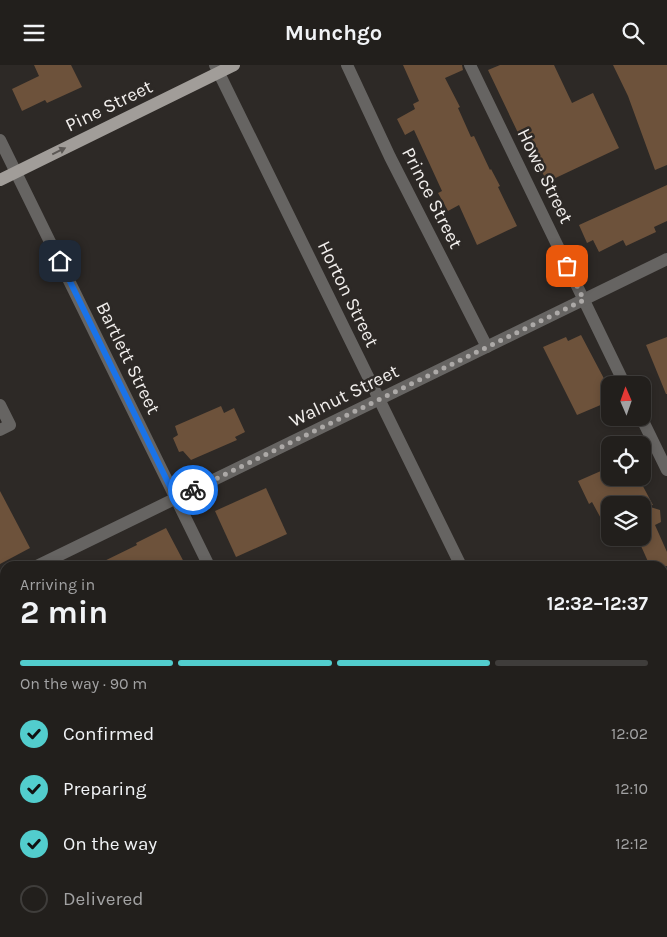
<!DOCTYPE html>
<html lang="en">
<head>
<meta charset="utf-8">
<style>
	body { margin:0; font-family:Karla,sans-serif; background:#2a2725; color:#f1f3f6; height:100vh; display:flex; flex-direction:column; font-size:19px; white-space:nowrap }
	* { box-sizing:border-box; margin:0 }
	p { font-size:16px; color:#a2a2a3 }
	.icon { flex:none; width:28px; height:28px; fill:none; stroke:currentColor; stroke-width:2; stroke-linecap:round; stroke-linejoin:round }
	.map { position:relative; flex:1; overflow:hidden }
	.sheet { position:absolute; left:0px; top:496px; width:668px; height:376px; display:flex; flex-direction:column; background:#221f1c; border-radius:15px 15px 0 0; box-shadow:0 2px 8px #0003,0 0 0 1px #3f3d3b }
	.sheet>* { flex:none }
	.needle { width:32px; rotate:358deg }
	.buttons { position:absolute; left:601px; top:311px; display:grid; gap:10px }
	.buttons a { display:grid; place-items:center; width:50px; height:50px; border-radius:10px; background:#221f1c; box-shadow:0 2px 8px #0003,0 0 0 1px #3f3d3b; font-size:25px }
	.pin { position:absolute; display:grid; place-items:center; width:42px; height:42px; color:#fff; margin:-21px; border-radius:10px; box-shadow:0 2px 8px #0006 }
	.courier { position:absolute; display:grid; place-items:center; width:50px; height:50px; margin:-25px; border:4px solid #1a73e8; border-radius:50%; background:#fff; color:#222; box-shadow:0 1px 6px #0007 }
	.headline em { font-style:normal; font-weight:700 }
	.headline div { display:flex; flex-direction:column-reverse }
	.headline { display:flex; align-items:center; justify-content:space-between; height:85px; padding:0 20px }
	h1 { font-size:32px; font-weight:700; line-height:38px }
	.bar { display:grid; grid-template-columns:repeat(4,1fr); gap:8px 5px; align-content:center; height:60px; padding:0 20px }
	.bar i { height:6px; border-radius:4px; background:#3f3d3b }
	.bar .active { background:#52cdcd }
	.bar p { grid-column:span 4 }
	ol { padding:0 20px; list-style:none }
	li { display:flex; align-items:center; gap:15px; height:55px }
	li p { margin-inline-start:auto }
	li .icon { padding:5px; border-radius:50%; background:#52cdcd; color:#111; stroke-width:4 }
	li:last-child { color:#a2a2a3 }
	li i { width:28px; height:28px; border:2px solid #3f3d3b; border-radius:50% }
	header { display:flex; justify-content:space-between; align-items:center; height:65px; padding:0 20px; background:#221f1c; font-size:22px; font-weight:700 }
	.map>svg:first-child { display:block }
	.building { fill:#6d523b }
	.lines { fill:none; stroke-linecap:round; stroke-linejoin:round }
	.minor { stroke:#666462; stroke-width:12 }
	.major { stroke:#a19d99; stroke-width:12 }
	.oneway { fill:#5b5754 }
	.done { stroke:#aca9a7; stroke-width:5; stroke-dasharray:0 9 }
	.route { stroke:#1a73e8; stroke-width:6 }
	.labels { text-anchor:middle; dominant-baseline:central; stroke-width:5; stroke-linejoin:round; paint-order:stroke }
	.street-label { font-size:19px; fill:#f1eeec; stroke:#2d2926 }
</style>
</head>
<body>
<header><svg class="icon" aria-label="menu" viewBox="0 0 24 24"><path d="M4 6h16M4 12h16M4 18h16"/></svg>Munchgo<svg class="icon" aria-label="search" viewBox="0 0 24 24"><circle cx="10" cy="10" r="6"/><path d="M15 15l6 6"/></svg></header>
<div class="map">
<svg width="667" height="872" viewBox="0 0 667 872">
	<rect width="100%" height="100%" fill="#2d2926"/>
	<g class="building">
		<polygon points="34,0 71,0 82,22 47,38 45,35 22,46 12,24 39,11"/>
		<polygon points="403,0 462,0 463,5 445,13 460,42 458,43 471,72 474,71 490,105 491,104 500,121 498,122 517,161 477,180 459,140 448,146 438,128 442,126 414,65 405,70 397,54 415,44 413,39 419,36"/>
		<polygon points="500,0 554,0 572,38 593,28 619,83 547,117 524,70 520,72 488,5"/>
		<polygon points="613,0 667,0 667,100 655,105 628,31"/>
		<polygon points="667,120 667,156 654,162 656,167 626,181 623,175 599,187 593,175 587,178 579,160"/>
		<polygon points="581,270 610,325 610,336 577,350 543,282 566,272 568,276"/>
		<polygon points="667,272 667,329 666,329 646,280"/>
		<polygon points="221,341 224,348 234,343 245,367 235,372 237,375 191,395 183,386 179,387 173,373 178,370 175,361"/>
		<polygon points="610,402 610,412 638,412 653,440 647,441 660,445 661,457 655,460 667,487 667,501 650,501 637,472 642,472 642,440 610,440 610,470 592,437 589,439 578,416"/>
		<polygon points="266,423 287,469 236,492 215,446"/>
		<polygon points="0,426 30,483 0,499"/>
		<polygon points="166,463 186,501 94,501 137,480 136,478"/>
	</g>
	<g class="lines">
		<g class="minor">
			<polyline points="215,0 461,501"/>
			<polyline points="347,0 390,92 487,282"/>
			<polyline points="470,0 625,320"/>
			<polyline points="0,75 209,501"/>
			<polyline points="0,340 10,360 0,365"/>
			<polyline points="641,352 667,405"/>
			<polyline points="37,501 667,194"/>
			<polyline points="0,519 5,517"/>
			<polyline points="0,593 5,604"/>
			<polyline points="134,868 137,872"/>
			<polyline points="388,868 390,872"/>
			<polyline points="641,868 643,872"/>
		</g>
		<polyline class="major" points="0,115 234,0"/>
	</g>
	<defs><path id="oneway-solid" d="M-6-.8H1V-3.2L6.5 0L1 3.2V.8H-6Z" transform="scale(1.25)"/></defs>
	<use class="oneway" href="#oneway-solid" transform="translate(59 86) rotate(-26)"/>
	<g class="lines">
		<polyline class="done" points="193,425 584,235 567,201"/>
		<polyline class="route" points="60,196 176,434 193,425"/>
	</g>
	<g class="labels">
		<g class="street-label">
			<text transform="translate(109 41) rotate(-26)">Pine Street</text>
			<text transform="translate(545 111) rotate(64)">Howe Street</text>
			<text transform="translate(432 133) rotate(63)">Prince Street</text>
			<text transform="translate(348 229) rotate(64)">Horton Street</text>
			<text transform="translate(128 293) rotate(64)">Bartlett Street</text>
			<text transform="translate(344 331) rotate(-26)">Walnut Street</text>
		</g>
	</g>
</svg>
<div class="buttons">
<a><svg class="needle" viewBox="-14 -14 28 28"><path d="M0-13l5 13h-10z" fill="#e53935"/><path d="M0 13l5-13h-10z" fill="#a2a2a3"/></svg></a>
<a><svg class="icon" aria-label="locate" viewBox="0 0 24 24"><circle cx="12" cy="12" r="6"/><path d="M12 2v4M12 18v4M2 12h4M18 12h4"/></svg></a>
<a><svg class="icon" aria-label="layers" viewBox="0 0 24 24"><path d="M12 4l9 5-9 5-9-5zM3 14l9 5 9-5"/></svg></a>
</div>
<div class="pin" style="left:567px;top:201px;background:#ea580c"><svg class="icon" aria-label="bag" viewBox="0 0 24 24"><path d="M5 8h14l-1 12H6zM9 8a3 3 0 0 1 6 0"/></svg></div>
<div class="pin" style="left:60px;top:196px;background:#1f2937"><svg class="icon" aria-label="home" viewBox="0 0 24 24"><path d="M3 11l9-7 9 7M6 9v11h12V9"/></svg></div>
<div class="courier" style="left:193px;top:425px"><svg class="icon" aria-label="bike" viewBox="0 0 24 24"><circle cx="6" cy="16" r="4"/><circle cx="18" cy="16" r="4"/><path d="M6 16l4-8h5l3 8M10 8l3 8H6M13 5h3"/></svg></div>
<section class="sheet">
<div class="headline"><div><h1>2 min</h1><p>Arriving in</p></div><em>12:32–12:37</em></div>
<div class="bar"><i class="active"></i><i class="active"></i><i class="active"></i><i></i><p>On the way · 90 m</p></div>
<ol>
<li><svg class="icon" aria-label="check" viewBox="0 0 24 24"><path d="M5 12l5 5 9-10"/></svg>Confirmed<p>12:02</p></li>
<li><svg class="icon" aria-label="check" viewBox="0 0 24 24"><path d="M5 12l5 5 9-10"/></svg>Preparing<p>12:10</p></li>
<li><svg class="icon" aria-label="check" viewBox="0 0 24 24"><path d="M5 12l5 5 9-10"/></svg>On the way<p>12:12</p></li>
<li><i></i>Delivered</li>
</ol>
</section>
</div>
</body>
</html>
